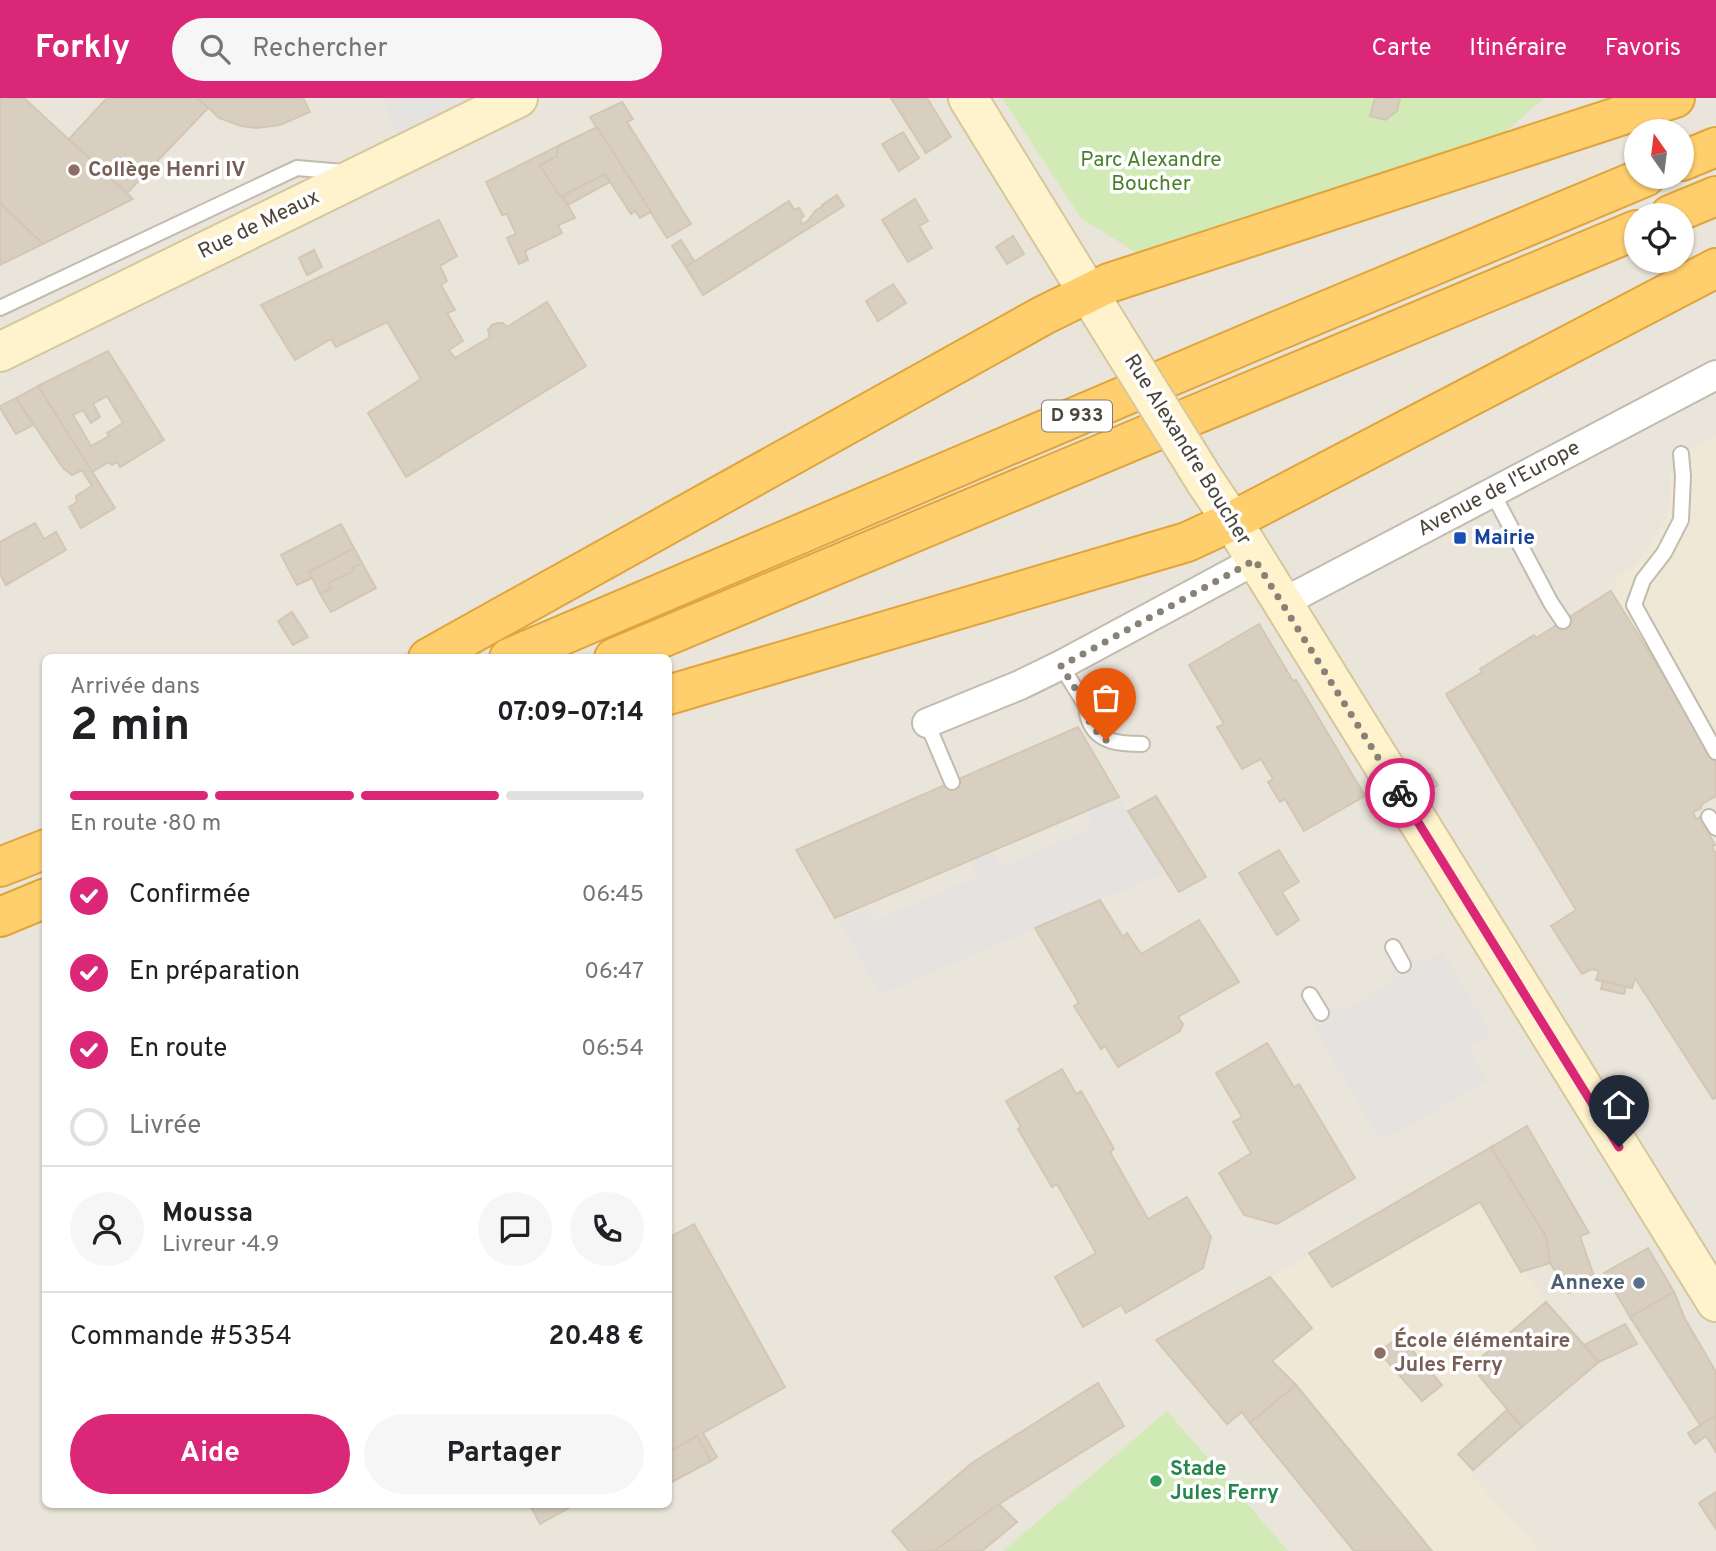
<!DOCTYPE html>
<html lang="fr">
<head>
<meta charset="utf-8">
<style>
	body { margin:0; font-family:Overpass,sans-serif; background:#f6f6f6; color:#202124; height:100vh; display:flex; flex-direction:column; font-size:26px; white-space:nowrap }
	* { box-sizing:border-box; margin:0 }
	p { font-size:23px; color:#757577 }
	.icon { flex:none; width:38px; height:38px; fill:none; stroke:currentColor; stroke-width:2; stroke-linecap:round; stroke-linejoin:round }
	.map { position:relative; flex:1; overflow:hidden }
	.panel { position:absolute; left:42px; top:556px; width:630px; height:854px; display:flex; flex-direction:column; background:#fff; border-radius:10px; box-shadow:0 2px 5px #0004 }
	.panel>* { flex:none }
	.needle { width:46px; rotate:346deg }
	.tools { position:absolute; left:1624px; top:21px; display:grid; gap:14px }
	.tools a { display:grid; place-items:center; width:70px; height:70px; border-radius:50%; background:#fff; box-shadow:0 2px 5px #0004; font-size:35px }
	.pin { position:absolute; display:grid; place-items:center; width:60px; height:60px; color:#fff; margin:-72px -30px; border-radius:50% 50% 50% 0; rotate:-45deg; box-shadow:0 0 7px #0007 }
	.pin .icon { rotate:45deg }
	.courier { position:absolute; display:grid; place-items:center; width:70px; height:70px; margin:-35px; border:5px solid #db2777; border-radius:50%; background:#fff; color:#222; box-shadow:0 2px 9px #0007 }
	.head em { font-style:normal; font-weight:700 }
	.head div { display:flex; flex-direction:column-reverse }
	.head { display:flex; align-items:center; justify-content:space-between; height:119px; padding:0 28px }
	h1 { font-size:46px; font-weight:700; line-height:52px }
	.bar { display:grid; grid-template-columns:repeat(4,1fr); gap:10px 7px; align-content:center; height:84px; padding:0 28px }
	.bar i { height:9px; border-radius:5px; background:#e0e0e0 }
	.bar .selected { background:#db2777 }
	.bar p { grid-column:span 4 }
	.line { display:flex; align-items:center; gap:18px; padding:0 28px; border-top:2px solid #e0e0e0 }
	.line div { flex:1 }
	.round { display:grid; place-items:center; flex:none; width:74px; height:74px; border-radius:37px; background:#f6f6f6 }
	ol { padding:0 28px; list-style:none }
	li { display:flex; align-items:center; gap:21px; height:77px }
	li p { margin-inline-start:auto }
	li .icon { padding:7px; border-radius:50%; background:#db2777; color:#fff; stroke-width:4 }
	li:last-child { color:#757577 }
	li i { width:38px; height:38px; border:4px solid #e0e0e0; border-radius:50% }
	.primary-button { display:flex; gap:14px; margin-top:auto; padding:14px 28px }
	.primary-button a { flex:1; height:80px; border-radius:42px; background:#db2777; color:#fff; font-size:28px; font-weight:700; line-height:80px; text-align:center }
	.primary-button a+a { background:#f6f6f6; color:#202124 }
	header { display:flex; align-items:center; gap:42px; box-sizing:border-box; height:98px; padding:0 35px; background:#db2777; color:#fff }
	header strong { font-size:33px }
	nav { display:flex; gap:38px; margin-inline-start:auto; font-size:24px }
	.search { width:490px; height:63px; background:#f6f6f6; display:flex; align-items:center; gap:18px; box-sizing:border-box; padding:0 24px; border-radius:38px; color:#757577; font-size:26px }
	.map>svg:first-child { display:block }
	.residential { fill:#eae5da; fill-rule:evenodd }
	.education { fill:#efe8d6 }
	.green { fill:#d2eab5 }
	.parking { fill:#e5e3e0 }
	.building { fill:#d8cfc1; stroke:#d3c7b4; stroke-width:2; fill-rule:evenodd }
	.lines { fill:none; stroke-linecap:round; stroke-linejoin:round }
	.lane-casing { stroke:#c2bbae; stroke-width:18 }
	.street-casing { stroke:#c2bbae; stroke-width:32 }
	.secondary-casing { stroke:#d6c79b; stroke-width:42 }
	.highway-casing { stroke:#e0a43c; stroke-width:42 }
	.lane { stroke:#fff; stroke-width:14 }
	.street { stroke:#fff; stroke-width:28 }
	.secondary { stroke:#fff3cd; stroke-width:38 }
	.highway { stroke:#ffcf6e; stroke-width:38 }
	.secondary-bridge-casing { stroke:#d6c79b; stroke-width:42; stroke-linecap:butt }
	.secondary-bridge { stroke:#fff3cd; stroke-width:38 }
	.done { stroke:#878178; stroke-width:7; stroke-dasharray:0 12.6 }
	.route { stroke:#db2777; stroke-width:9 }
	.education-dot { fill:#8d6e63; stroke:#fff; stroke-width:2.5 }
	.transit-dot { fill:#1a4fb4; stroke:#fff; stroke-width:2.5 }
	.service-dot { fill:#5c6f8a; stroke:#fff; stroke-width:2.5 }
	.leisure-dot { fill:#2e9e5b; stroke:#fff; stroke-width:2.5 }
	.labels { text-anchor:middle; dominant-baseline:central; stroke-width:7; stroke-linejoin:round; paint-order:stroke }
	.shield { fill:#fff; stroke:#817c74; stroke-width:2 }
	.shield-label { font-size:19px; font-weight:bold; fill:#4b4439 }
	.park-label { font-size:21px; fill:#4a7f2a; stroke:#fff }
	.education-label { font-size:21px; font-weight:bold; fill:#785e54; stroke:#fff; text-anchor:start }
	.street-label { font-size:21px; fill:#4b4439; stroke:#fff }
	.transit-label { font-size:21px; font-weight:bold; fill:#164399; stroke:#fff; text-anchor:start }
	.service-label { font-size:21px; font-weight:bold; fill:#4e5e75; stroke:#fff; text-anchor:end }
	.leisure-label { font-size:21px; font-weight:bold; fill:#27864d; stroke:#fff; text-anchor:start }
</style>
</head>
<body>
<header>
<strong>Forkly</strong>
<div class="search"><svg class="icon" aria-label="search" viewBox="0 0 24 24"><circle cx="10" cy="10" r="6"/><path d="M15 15l6 6"/></svg>Rechercher</div>
<nav><a>Carte</a><a>Itinéraire</a><a>Favoris</a></nav>
</header>
<div class="map">
<svg width="1716" height="1453" viewBox="0 0 1716 1453">
	<rect width="100%" height="100%" fill="#f6f3ec"/>
	<path class="residential" d="M0 0H1716V1453H0ZM1636 33H1682V79H1636ZM1636 117H1682V163H1636ZM46 560H668V1407H46Z"/>
	<g class="education">
		<polygon points="1716,338 1716,662 1611,493 1618,489 1613,481 1631,469 1648,452 1659,434 1667,416 1671,395 1670,375 1678,373 1674,359"/>
		<polygon points="1491,1049 1525,1172 1546,1204 1599,1264 1470,1375 1539,1453 1354,1453 1242,1315 1227,1326 1156,1242 1310,1158"/>
	</g>
	<g class="green">
		<polygon points="1002,0 1544,0 1502,37 1140,157 1081,120"/>
		<polygon points="1167,1313 1288,1453 1003,1453"/>
	</g>
	<g class="parking">
		<polygon points="386,0 476,0 398,39 387,17"/>
		<polygon points="1119,699 1166,774 880,897 839,822 867,810 875,822 977,779 970,762 992,752 1001,769 1093,729 1087,714"/>
		<polygon points="1442,853 1492,937 1469,950 1487,983 1381,1044 1310,922 1335,907 1340,914 1394,883 1390,875 1415,860 1420,866"/>
	</g>
	<g class="building">
		<polygon points="0,0 24,0 133,101 43,146 0,105"/>
		<polygon points="107,0 198,0 208,10 127,95 69,41"/>
		<polygon points="198,0 303,0 310,14 280,27 256,30 241,28 219,20"/>
		<polygon points="891,0 927,0 951,39 926,55"/>
		<polygon points="1375,0 1400,0 1397,13 1385,22 1370,18"/>
		<polygon points="622,4 633,21 627,24 691,126 667,140 590,19"/>
		<polygon points="597,29 651,114 640,120 635,113 631,116 605,76 560,99 540,67 557,58 558,48"/>
		<polygon points="903,34 919,60 899,73 882,46"/>
		<polygon points="558,48 557,58 540,67 560,99 562,98 568,107 575,120 558,127 562,135 525,153 528,162 519,166 507,140 516,136 507,116 502,117 486,84"/>
		<polygon points="605,76 610,84 568,107 562,98"/>
		<polygon points="837,97 844,108 703,197 686,169 789,103 794,112 799,110 804,118 800,121 802,126 807,124 815,113 823,108 822,107"/>
		<polygon points="915,101 928,123 919,128 932,150 908,164 882,122"/>
		<polygon points="0,105 43,146 0,167"/>
		<polygon points="439,122 457,158 440,168 447,183 441,187 455,212 447,215 463,243 449,252 455,260 490,239 488,232 492,227 497,225 503,225 507,229 547,204 586,268 406,379 368,315 421,281 387,224 336,249 331,241 295,262 261,207"/>
		<polygon points="1013,138 1024,156 1007,166 996,149"/>
		<polygon points="681,142 694,163 686,169 672,148"/>
		<polygon points="314,152 322,169 307,177 299,160"/>
		<polygon points="893,186 906,205 878,223 866,203"/>
		<path d="M108 253 164 342 120 369 117 364 112 367 109 364 92 374 38 288ZM107 298 123 325 107 335 109 338 91 348 73 317 83 312 91 325 100 319 93 306Z"/>
		<polygon points="38,288 115,410 81,430 69,409 77,404 76,398 92,388 82,372 72,377 63,370 16,300"/>
		<polygon points="16,300 33,327 16,336 0,310 0,308"/>
		<polygon points="35,425 44,441 56,434 66,452 6,487 0,476 0,444"/>
		<polygon points="341,426 354,450 309,474 312,480 297,487 281,457"/>
		<polygon points="354,450 362,465 352,470 353,473 329,485 331,490 320,496 309,474"/>
		<polygon points="362,465 376,490 331,514 320,496 331,490 329,485 353,473 352,470"/>
		<polygon points="1611,493 1716,662 1716,698 1702,706 1701,710 1693,714 1696,721 1700,719 1715,747 1712,749 1716,756 1716,1000 1713,1001 1635,880 1632,890 1596,882 1599,873 1592,871 1582,876 1551,828 1576,812 1446,596 1482,574 1480,571 1534,537 1536,540"/>
		<polygon points="292,514 308,539 293,547 278,523"/>
		<polygon points="1259,526 1293,583 1296,582 1365,698 1304,733 1285,701 1280,704 1268,684 1273,681 1261,661 1242,671 1217,629 1224,626 1189,567"/>
		<polygon points="1078,629 1119,699 835,820 796,752"/>
		<polygon points="1431,676 1438,687 1432,691 1425,679"/>
		<polygon points="1156,698 1206,779 1179,794 1128,713"/>
		<polygon points="1279,752 1299,784 1282,794 1299,822 1277,837 1239,775"/>
		<polygon points="1100,802 1123,839 1127,835 1141,856 1199,822 1239,884 1178,919 1183,926 1180,933 1118,969 1105,948 1101,951 1074,908 1079,905 1035,830"/>
		<polygon points="1603,883 1626,889 1624,896 1601,891"/>
		<polygon points="1267,945 1294,989 1299,986 1355,1080 1277,1126 1244,1117 1219,1075 1251,1055 1233,1024 1242,1019 1216,975"/>
		<polygon points="1062,971 1076,996 1081,993 1114,1051 1110,1054 1148,1121 1187,1099 1211,1139 1203,1170 1126,1215 1121,1207 1083,1229 1055,1179 1096,1155 1057,1086 1052,1089 1018,1031 1021,1029 1006,1003"/>
		<polygon points="1527,1028 1589,1135 1580,1138 1596,1184 1569,1195 1550,1165 1546,1139 1491,1049"/>
		<polygon points="1491,1049 1546,1139 1550,1165 1521,1174 1480,1104 1332,1189 1309,1155"/>
		<polygon points="694,1126 785,1289 703,1335 717,1359 711,1363 697,1338 668,1354 668,1140"/>
		<polygon points="1648,1150 1674,1194 1630,1219 1604,1175"/>
		<polygon points="1270,1179 1312,1230 1272,1263 1296,1287 1250,1325 1242,1314 1227,1326 1156,1242"/>
		<polygon points="1674,1194 1685,1221 1716,1274 1716,1317 1700,1327 1630,1219"/>
		<polygon points="1546,1204 1599,1264 1522,1329 1471,1268"/>
		<polygon points="1625,1226 1637,1246 1599,1264 1584,1247"/>
		<polygon points="1400,1238 1442,1287 1422,1303 1379,1254"/>
		<polygon points="1098,1285 1124,1328 999,1406 934,1453 909,1453 892,1433 972,1365"/>
		<polygon points="1296,1287 1432,1453 1354,1453 1250,1325"/>
		<polygon points="1507,1312 1522,1329 1473,1372 1458,1356"/>
		<polygon points="1716,1317 1716,1354 1706,1338 1695,1346 1688,1335"/>
		<polygon points="697,1338 711,1363 668,1386 668,1354"/>
		<polygon points="1716,1394 1716,1431 1699,1405"/>
		<polygon points="999,1406 1017,1424 982,1453 934,1453"/>
		<polygon points="530,1407 574,1407 540,1426"/>
	</g>
	<g class="lines">
		<g class="lane-casing">
			<g id="lane">
				<polyline points="0,210 297,70 344,74"/>
				<polyline points="1681,356 1683,378 1681,422 1664,455 1643,482 1634,507 1716,654"/>
				<polyline points="1492,394 1551,505 1563,523"/>
				<path d="M1061 567C1069 581 1077 593 1085 606 1088 612 1086 617 1089 622 1097 645 1121 646 1142 646"/>
				<polyline points="927,625 952,684"/>
				<polyline points="1709,719 1716,730"/>
				<polyline points="1393,849 1403,867"/>
				<polyline points="1310,897 1321,915"/>
			</g>
		</g>
		<g class="street-casing">
			<g id="street">
				<polyline points="1282,505 1716,277"/>
				<polyline points="927,625 1020,587 1061,567 1256,462"/>
			</g>
		</g>
		<g class="secondary-casing">
			<g id="secondary">
				<polyline points="968,0 1113,235"/>
				<polyline points="0,254 518,0"/>
				<polyline points="1205,383 1232,423 1716,1204"/>
			</g>
		</g>
		<g class="highway-casing">
			<g id="highway">
				<polyline points="1682,63 1716,49"/>
				<polyline points="1670,117 1716,98"/>
				<polyline points="428,560 1044,217 1109,185 1675,0"/>
				<polyline points="509,560 1265,238 1645,79"/>
				<polyline points="614,560 1636,132"/>
				<polyline points="668,597 1187,444 1232,423 1716,170"/>
				<polyline points="0,769 46,751"/>
				<polyline points="0,819 46,800"/>
			</g>
		</g>
		<use href="#lane" class="lane"/>
		<use href="#street" class="street"/>
		<use href="#secondary" class="secondary"/>
		<use href="#highway" class="highway"/>
		<g class="secondary-bridge-casing">
			<polyline id="secondary-bridge" points="1113,235 1205,383"/>
		</g>
		<use href="#secondary-bridge" class="secondary-bridge"/>
	</g>
	<g class="lines">
		<polyline class="done" points="1106,642 1097,634 1089,623 1087,609 1061,568 1255,462 1400,695"/>
		<polyline class="route" points="1400,695 1619,1049"/>
	</g>
	<g class="education-dot">
		<circle cx="74" cy="72" r="7"/>
		<circle cx="1380" cy="1255" r="7"/>
	</g>
	<rect class="transit-dot" x="1453" y="433" width="14" height="14" rx="3.5"/>
	<circle class="service-dot" cx="1639" cy="1185" r="7"/>
	<circle class="leisure-dot" cx="1156" cy="1383" r="7"/>
	<g class="labels">
		<rect class="shield" x="1042" y="302.5" width="70" height="31" rx="5"/>
		<g class="shield-label">
			<text x="1077" y="318">D 933</text>
		</g>
		<g class="park-label">
			<text x="1151" y="62">Parc Alexandre<tspan x="1151" dy="24">Boucher</tspan></text>
		</g>
		<g class="education-label">
			<text x="88" y="72">Collège Henri IV</text>
			<text x="1394" y="1243">École élémentaire<tspan x="1394" dy="24">Jules Ferry</tspan></text>
		</g>
		<g class="street-label">
			<text transform="translate(259 127) rotate(-26)">Rue de Meaux</text>
			<text transform="translate(1187 352) rotate(58)">Rue Alexandre Boucher</text>
			<text transform="translate(1499 391) rotate(-28)">Avenue de l'Europe</text>
		</g>
		<g class="transit-label">
			<text x="1474" y="440">Mairie</text>
		</g>
		<g class="service-label">
			<text x="1625" y="1185">Annexe</text>
		</g>
		<g class="leisure-label">
			<text x="1170" y="1371">Stade<tspan x="1170" dy="24">Jules Ferry</tspan></text>
		</g>
	</g>
</svg>
<div class="tools">
<a><svg class="needle" viewBox="-14 -14 28 28"><path d="M0-13l5 13h-10z" fill="#e53935"/><path d="M0 13l5-13h-10z" fill="#757577"/></svg></a>
<a><svg class="icon" aria-label="locate" viewBox="0 0 24 24"><circle cx="12" cy="12" r="6"/><path d="M12 2v4M12 18v4M2 12h4M18 12h4"/></svg></a>
</div>
<div class="pin" style="left:1106px;top:642px;background:#ea580c"><svg class="icon" aria-label="bag" viewBox="0 0 24 24"><path d="M5 8h14l-1 12H6zM9 8a3 3 0 0 1 6 0"/></svg></div>
<div class="pin" style="left:1619px;top:1049px;background:#1f2937"><svg class="icon" aria-label="home" viewBox="0 0 24 24"><path d="M3 11l9-7 9 7M6 9v11h12V9"/></svg></div>
<div class="courier" style="left:1400px;top:695px"><svg class="icon" aria-label="bike" viewBox="0 0 24 24"><circle cx="6" cy="16" r="4"/><circle cx="18" cy="16" r="4"/><path d="M6 16l4-8h5l3 8M10 8l3 8H6M13 5h3"/></svg></div>
<section class="panel">
<div class="head"><div><h1>2 min</h1><p>Arrivée dans</p></div><em>07:09–07:14</em></div>
<div class="bar"><i class="selected"></i><i class="selected"></i><i class="selected"></i><i></i><p>En route · 80 m</p></div>
<ol>
<li><svg class="icon" aria-label="check" viewBox="0 0 24 24"><path d="M5 12l5 5 9-10"/></svg>Confirmée<p>06:45</p></li>
<li><svg class="icon" aria-label="check" viewBox="0 0 24 24"><path d="M5 12l5 5 9-10"/></svg>En préparation<p>06:47</p></li>
<li><svg class="icon" aria-label="check" viewBox="0 0 24 24"><path d="M5 12l5 5 9-10"/></svg>En route<p>06:54</p></li>
<li><i></i>Livrée</li>
</ol>
<div class="line" style="height:126px"><a class="round"><svg class="icon" aria-label="person" viewBox="0 0 24 24"><circle cx="12" cy="8" r="4"/><path d="M4 21q1-7 8-7t8 7"/></svg></a><div><b>Moussa</b><p>Livreur · 4.9</p></div><a class="round"><svg class="icon" aria-label="chat" viewBox="0 0 24 24"><path d="M4 5h16v11H9l-5 4z"/></svg></a><a class="round"><svg class="icon" aria-label="phone" viewBox="0 0 24 24"><path d="M5 4h4l2 5-3 2q2 4 5 5l2-3 5 2v4C11 20 4 13 5 4z"/></svg></a></div>
<div class="line" style="height:91px"><div>Commande #5354</div><b>20.48 €</b></div>
<div class="primary-button"><a>Aide</a><a>Partager</a></div>
</section>
</div>
</body>
</html>
